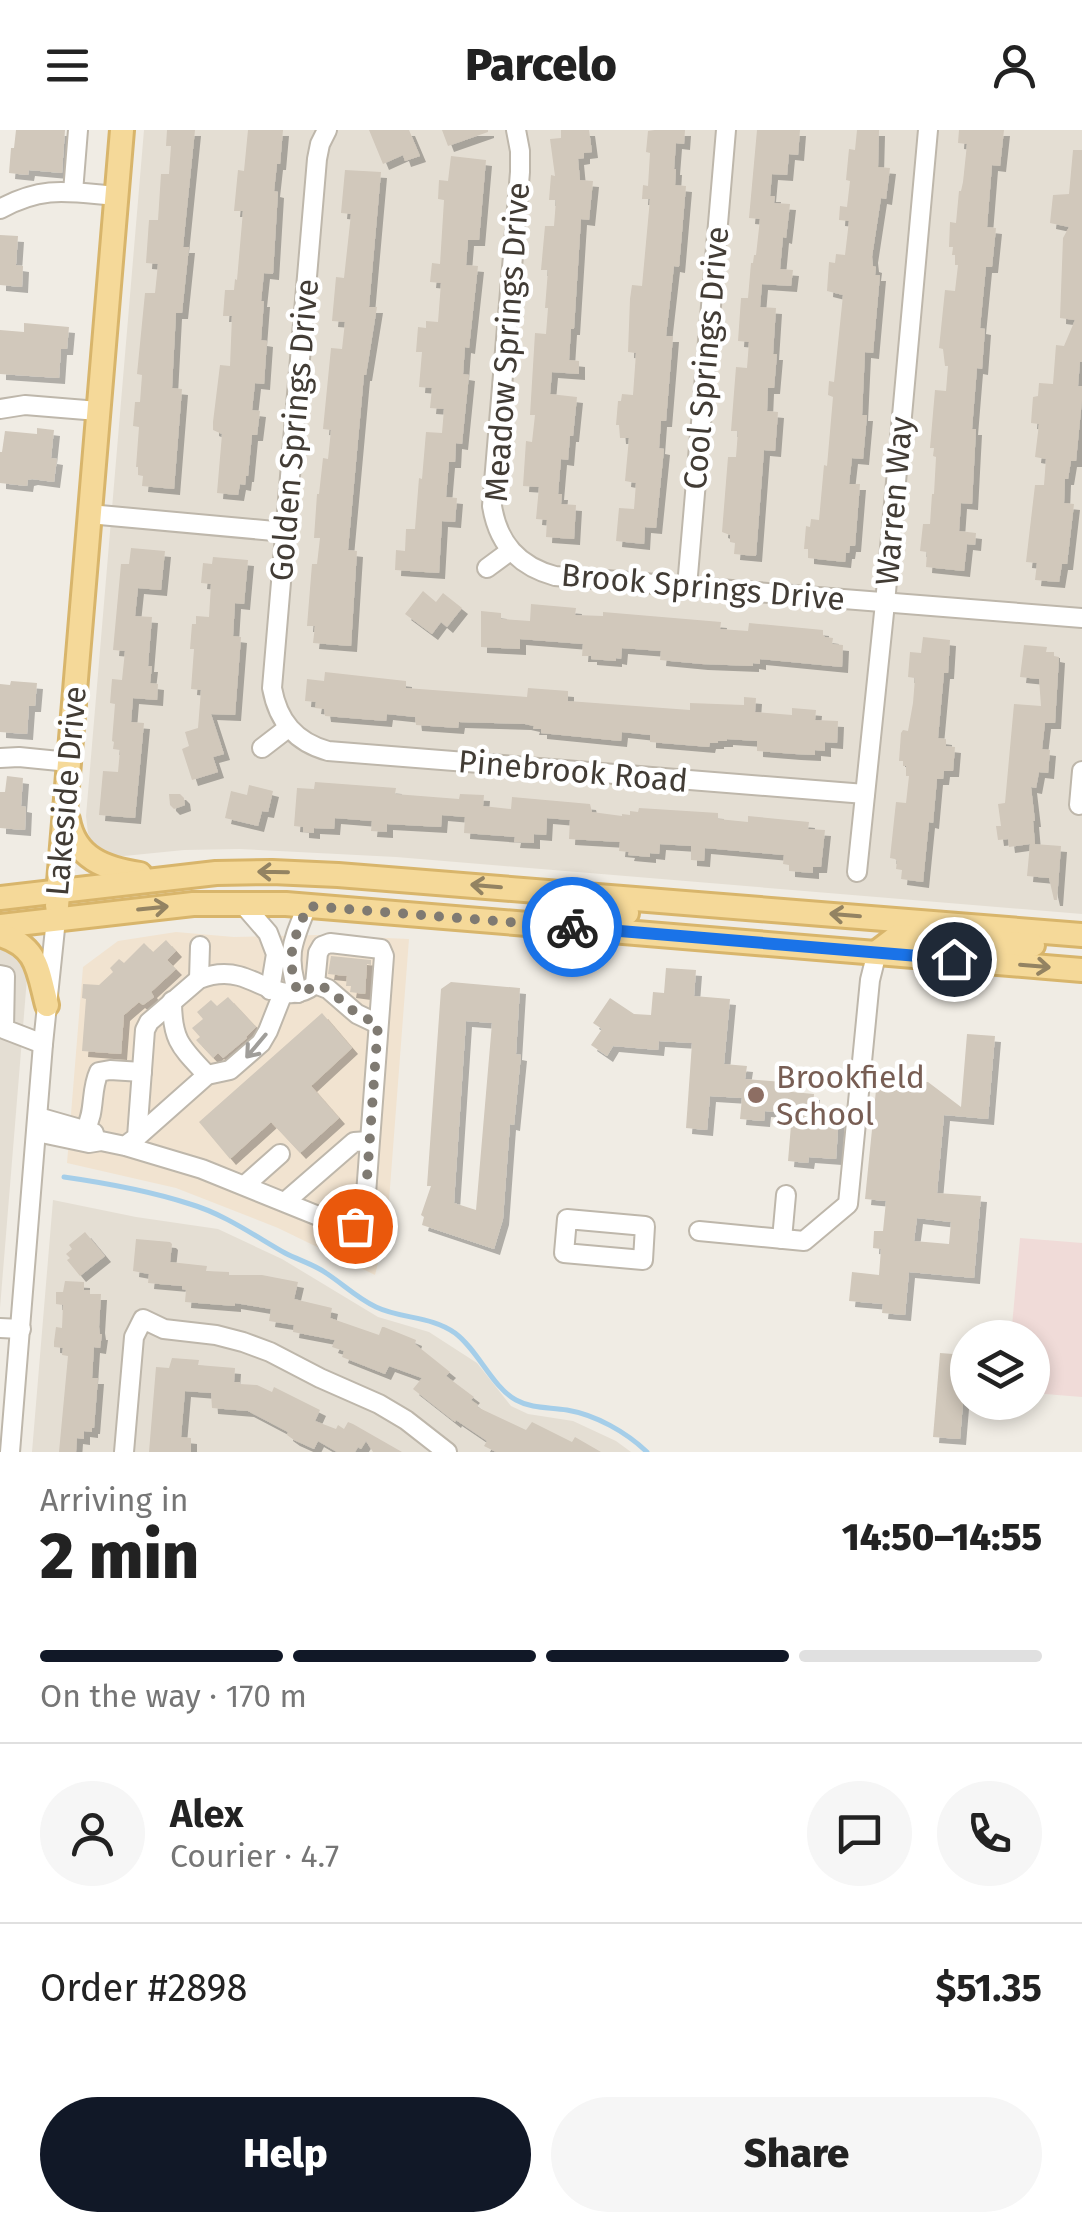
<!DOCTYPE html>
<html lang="en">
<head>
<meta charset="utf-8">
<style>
	body { margin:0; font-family:"Fira Sans",sans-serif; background:#f6f6f6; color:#222; height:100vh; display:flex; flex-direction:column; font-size:38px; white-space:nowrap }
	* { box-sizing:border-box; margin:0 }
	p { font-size:32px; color:#767676 }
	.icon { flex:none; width:55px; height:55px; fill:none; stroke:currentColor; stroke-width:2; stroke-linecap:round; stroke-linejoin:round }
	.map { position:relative; height:1322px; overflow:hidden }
	.side { display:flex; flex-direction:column; background:#fff; flex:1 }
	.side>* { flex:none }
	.tools { position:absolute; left:950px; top:1190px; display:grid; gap:20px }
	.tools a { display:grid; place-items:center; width:100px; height:100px; border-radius:50%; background:#fff; box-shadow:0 5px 15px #0003; font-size:50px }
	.pin { position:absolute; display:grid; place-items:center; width:85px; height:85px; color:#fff; margin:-42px; border:5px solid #fff; border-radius:50%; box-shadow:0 2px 10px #0007 }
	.courier { position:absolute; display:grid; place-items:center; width:100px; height:100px; margin:-50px; border:8px solid #1a73e8; border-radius:50%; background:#fff; color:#222; box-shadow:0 2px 12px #0007 }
	.summary em { font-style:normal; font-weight:800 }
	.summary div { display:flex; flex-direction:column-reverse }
	.summary { display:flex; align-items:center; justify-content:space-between; height:170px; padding:0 40px }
	h1 { font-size:65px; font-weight:800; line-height:75px }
	.bar { display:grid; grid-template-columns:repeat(4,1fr); gap:15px 10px; align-content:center; height:120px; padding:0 40px }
	.bar i { height:12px; border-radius:8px; background:#e0e0e0 }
	.bar .current { background:#111827 }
	.bar p { grid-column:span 4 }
	.line { display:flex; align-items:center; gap:25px; padding:0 40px; border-top:2px solid #e0e0e0 }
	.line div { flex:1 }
	.round { display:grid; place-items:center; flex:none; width:105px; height:105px; border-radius:52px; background:#f6f6f6 }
	.primary-button { display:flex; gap:20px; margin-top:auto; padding:20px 40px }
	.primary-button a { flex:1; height:115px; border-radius:60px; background:#111827; color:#fff; font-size:40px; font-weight:800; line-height:115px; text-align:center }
	.primary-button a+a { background:#f6f6f6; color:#222 }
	header { display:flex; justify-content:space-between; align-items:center; height:130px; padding:0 40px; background:#fff; font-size:45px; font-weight:800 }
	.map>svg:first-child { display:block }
	.residential { fill:#e4ded3 }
	.commercial { fill:#f1e3d0 }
	.medical { fill:#f0dbd8 }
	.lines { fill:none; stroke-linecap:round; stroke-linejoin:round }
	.stream { stroke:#a5cee9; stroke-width:5 }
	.building { fill:#d1c8bb; fill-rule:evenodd; filter:url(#shadow) }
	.minor-casing { stroke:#beb7ab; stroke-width:22 }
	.major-casing { stroke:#d8b56b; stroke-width:28 }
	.minor { stroke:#fff; stroke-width:18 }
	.major { stroke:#f5d999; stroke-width:22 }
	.oneway { stroke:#938362 }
	.oneway2 { stroke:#a09e9a }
	.done { stroke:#7f7a72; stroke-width:10; stroke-dasharray:0 18 }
	.route { stroke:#1a73e8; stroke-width:12 }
	.education-dot { fill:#8d6e63; stroke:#fff; stroke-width:4 }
	.labels { text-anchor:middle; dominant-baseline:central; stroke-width:9; stroke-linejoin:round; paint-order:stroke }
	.street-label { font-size:32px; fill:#423c35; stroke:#fff }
	.education-label { font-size:32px; fill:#785e54; stroke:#fff; text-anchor:start }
</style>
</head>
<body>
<header><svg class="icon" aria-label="menu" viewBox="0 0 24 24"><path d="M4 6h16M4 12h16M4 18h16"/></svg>Parcelo<svg class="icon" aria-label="person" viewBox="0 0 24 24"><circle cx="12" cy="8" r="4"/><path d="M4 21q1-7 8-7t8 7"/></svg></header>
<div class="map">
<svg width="1082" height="1322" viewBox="0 0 1082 1322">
	<defs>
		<filter id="shadow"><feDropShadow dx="6" dy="6" stdDeviation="0" flood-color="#0004"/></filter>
	</defs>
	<rect width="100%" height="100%" fill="#f0ece4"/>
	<g class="residential">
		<polygon points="144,0 1082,0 1082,784 396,727 239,719 184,720 124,726 107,725 95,718 88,703 86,686"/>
		<polygon points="0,814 7,815 27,833 27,848 0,1178"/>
		<polygon points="53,1070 136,1087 218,1099 282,1129 378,1187 429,1202 477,1233 511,1276 528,1284 573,1291 616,1311 631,1322 32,1322"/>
	</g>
	<polygon class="commercial" points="176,802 234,807 318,805 409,809 387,1097 375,1145 278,1098 176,1058 67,1033 83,837 118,811"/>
	<polygon class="medical" points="1020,1108 1082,1113 1082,1267 1033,1263 1032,1208 1011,1207"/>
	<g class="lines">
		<path class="stream" d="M64 1047C106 1053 150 1061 190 1074 224 1084 255 1106 285 1123 298 1130 313 1134 326 1143 343 1154 357 1168 376 1177 401 1189 432 1186 455 1203 478 1220 492 1257 516 1270 532 1279 550 1277 567 1280 596 1285 626 1302 647 1322"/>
	</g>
	<g class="building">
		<polygon points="16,0 65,0 62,43 29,40 28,45 9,43 11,18 14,18"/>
		<polygon points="167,0 195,0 183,117 189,117 182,183 176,183 172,258 182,259 174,359 142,356 143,346 138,345 138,337 136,337 139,297 133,296 135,272 140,272 142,245 137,244 145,163 155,163 158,134 146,133 149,90 158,90 161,44 169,44 171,16 166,16"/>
		<polygon points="248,0 283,0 280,34 277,34 274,61 278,62 273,144 264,143 261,171 264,171 261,210 267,211 264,254 255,253 252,280 260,281 257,305 252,305 248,346 246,346 245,355 240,354 238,365 217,363 222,304 213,300 213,292 220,235 230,236 232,186 223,186 225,160 234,160 235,149 237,150 243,81 234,81 238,40 244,41"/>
		<polygon points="369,0 409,0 420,26 405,31 403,25 383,34"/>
		<polygon points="442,0 488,0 488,2 448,16"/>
		<polygon points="561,0 589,0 592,22 584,23 584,28 578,29 580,50 593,51 589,90 581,89 574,199 571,199 569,230 579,231 579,244 552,242 550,264 577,267 573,306 570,306 568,330 561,329 558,364 562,364 561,374 576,375 574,409 546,407 547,390 536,389 539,357 523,356 526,311 532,312 535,285 530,285 535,203 546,204 548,178 545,178 548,140 541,140 545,96 554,96 556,70 549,70 551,45 555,46 550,9 561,8"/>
		<polygon points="655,0 685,0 684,14 676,13 674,39 676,39 675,55 686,56 679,137 674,136 666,206 673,206 666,291 661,291 659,318 664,319 656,398 645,397 644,414 616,411 619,378 634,379 636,353 625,351 629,308 620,308 619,295 616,295 618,271 621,271 622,264 633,265 636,223 628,222 630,169 632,155 642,156 650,69 642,69 643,55 648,56 650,23 646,22 648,1"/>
		<polygon points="757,0 800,0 798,25 789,24 787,45 772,44 770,66 775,66 774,73 790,74 786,108 783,107 780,139 793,140 791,156 762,154 760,177 776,178 773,224 777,224 774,258 768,258 767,281 778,282 775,321 764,320 756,426 734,424 735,413 730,412 730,405 722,402 728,327 736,327 738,301 731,301 736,237 747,238 749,212 738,211 741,168 748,168 751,133 753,133 754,125 756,125 760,89 749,88"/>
		<polygon points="857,0 879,0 878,37 890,38 886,69 881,68 872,127 873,136 876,137 875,145 880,145 873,223 865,222 862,285 867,285 863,329 852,328 849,354 860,354 855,416 850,416 849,423 846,423 845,432 808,428 808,419 804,419 806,396 810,397 811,389 819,390 824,335 827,336 833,267 828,265 829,251 834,252 843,165 827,161 829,132 835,133 836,124 845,125 849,91 839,90 840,76 847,77 850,51 846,50 849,19 855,20"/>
		<polygon points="959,0 1004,0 1000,36 992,35 987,97 996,98 992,137 986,137 980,198 985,199 982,239 977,238 972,299 976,299 972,374 961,373 959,401 976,403 975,415 967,414 964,441 926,437 927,422 920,421 923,394 930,394 932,364 934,364 936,327 933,326 934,318 930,318 935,260 946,261 948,236 945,236 943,219 939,218 945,160 955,161 958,135 955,135 955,125 952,125 953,117 949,117 950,92 956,93 959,61 961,61 963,52 967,14 958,13"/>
		<polygon points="1073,20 1082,20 1082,232 1080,232 1078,256 1082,256 1082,270 1076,331 1071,331 1068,349 1065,349 1064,373 1074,374 1067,434 1062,434 1059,452 1035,450 1037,433 1026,432 1035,355 1044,355 1046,329 1035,327 1039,294 1031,293 1033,267 1038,266 1039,253 1053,254 1056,215 1064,216 1075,190 1060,188 1063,108 1069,97 1050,93 1053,65 1069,64"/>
		<polygon points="451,26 486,30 479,110 468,110 466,135 478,136 469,218 465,217 463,244 469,245 462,314 456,313 455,332 449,332 446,367 457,368 455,392 442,391 439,443 395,440 396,420 405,421 406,399 415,399 419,348 422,349 426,302 442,303 444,279 430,278 432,258 419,257 422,222 416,222 418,197 426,198 426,191 438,192 441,153 430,152 432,133 440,134 444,70 438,69 439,50 448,51"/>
		<polygon points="345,40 381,42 369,177 377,177 366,245 364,245 348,420 357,421 351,516 313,513 315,496 307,496 312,434 317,434 320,408 314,408 317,364 319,364 323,328 328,329 331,300 323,299 331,218 342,219 345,192 332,191 336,147 344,148 351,84 341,83"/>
		<polygon points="0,105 18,106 16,135 23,136 22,157 0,155"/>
		<polygon points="24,193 69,197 67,219 61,219 59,248 0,244 0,200 24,202"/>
		<polygon points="37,298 54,300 51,328 57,329 54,352 32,349 28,350 27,356 0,353 0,322 2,322 5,301 37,304"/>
		<polygon points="131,418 165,421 161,460 138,458 135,486 152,487 148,536 152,536 150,553 158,554 157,570 133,568 131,592 144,593 135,688 99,685 103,641 118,642 120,620 113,619 114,612 112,611 115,574 110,573 112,549 122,550 125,521 113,520 121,434 129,434"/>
		<polygon points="213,427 248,430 244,474 235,473 233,506 241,507 235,585 211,584 224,624 213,627 218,642 192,650 182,619 189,616 185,602 198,598 201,560 191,559 194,519 190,519 192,494 196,494 196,486 209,487 211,454 201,453 203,433 212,434"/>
		<polygon points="423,461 436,472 443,463 462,478 447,497 441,492 432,504 405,484"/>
		<polygon points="531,474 576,478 575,485 603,486 603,482 721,492 720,499 748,501 749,493 823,500 823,505 825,507 833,508 832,514 843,515 842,537 760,529 760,534 753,533 753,536 702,534 660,530 661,521 622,518 621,529 616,528 616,531 591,529 591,526 582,526 583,514 520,509 520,519 481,517 481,481 501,483 501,489 530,491"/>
		<polygon points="923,507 950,510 948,543 944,543 938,608 946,609 946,616 955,617 953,641 944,641 943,649 937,649 933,693 929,692 923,752 901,749 902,740 896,739 897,731 895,729 890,728 896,672 906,673 909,646 906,646 906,636 903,636 903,631 899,631 901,603 903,600 908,601 913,573 915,548 908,547 910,522 921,523"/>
		<polygon points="1024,515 1047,517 1046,522 1054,522 1054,526 1059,527 1055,593 1045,593 1042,619 1050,620 1048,643 1039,642 1036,658 1031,657 1035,691 1033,691 1035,714 1034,714 1061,716 1057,770 1054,770 1049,748 1027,746 1030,714 1009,717 1008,709 998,710 996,696 1001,696 998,674 1005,673 1014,574 1041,576 1039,549 1020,547"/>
		<polygon points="325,542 406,551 406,558 527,567 528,558 568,561 568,571 690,580 690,573 744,575 744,567 756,568 755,582 792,585 792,578 816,580 815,590 838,591 837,613 825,612 825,621 815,620 815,625 795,624 757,621 757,611 727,609 727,611 718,611 718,613 710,613 709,617 650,612 650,605 622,602 621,611 541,603 541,599 533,599 534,596 525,594 459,592 458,598 416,595 415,587 387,584 386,591 325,586 324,579 315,578 316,572 305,571 307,549 324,551"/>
		<polygon points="11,551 37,553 35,576 29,576 27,604 0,602 0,554 10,555"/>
		<polygon points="7,646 23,648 21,676 26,677 25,700 0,698 0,662 5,662"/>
		<polygon points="315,652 396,658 395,664 459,669 460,664 484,665 483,676 511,679 512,667 590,674 592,682 622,686 622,684 630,685 630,681 638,682 639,678 718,683 718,689 748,692 748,686 809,692 808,699 825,700 821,737 813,737 813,743 789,741 789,735 783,734 784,725 705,718 704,731 691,730 691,716 660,714 659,724 650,723 650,727 628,725 629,722 619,721 620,712 569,709 570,690 547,688 546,705 534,704 534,713 514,712 515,707 464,703 465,687 442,685 441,697 387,694 387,702 371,701 372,691 335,688 334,699 314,698 314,703 303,702 303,697 294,696 297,658 314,659"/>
		<polygon points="249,655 273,661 268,682 262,681 258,696 225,688 231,661 247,665"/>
		<polygon points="169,664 180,664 184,668 185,675 174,679 170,675"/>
		<polygon points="166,810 176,821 167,830 176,839 151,862 154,867 143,875 139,872 124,885 121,924 82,921 86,869 82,868 83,854 99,855 113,842 110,838 119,829 124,833 144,813 153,822"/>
		<polygon points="331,826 371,830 371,835 367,834 365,864 350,862 351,856 346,856 347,846 328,844"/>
		<polygon points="666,838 696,840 694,866 730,869 724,934 747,936 745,949 783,952 782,961 814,964 812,985 839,986 836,1029 809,1027 808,1033 788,1031 792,983 765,981 764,991 740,989 742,968 710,966 707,1000 686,998 692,913 659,911 658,920 613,916 607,926 591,915 602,899 593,893 610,868 634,884 651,885 653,862 664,863"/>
		<path d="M451 852 520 858 516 924 521 925 514 995 510 994 503 1089 494 1119 422 1095 424 1087 421 1085 431 1056H427L441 859ZM466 891 492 893 476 1080 454 1073Z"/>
		<polygon points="228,867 256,897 246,907 247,908 223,928 218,923 213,928 196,910 200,907 192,898 203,889 197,882 211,870 217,876"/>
		<polygon points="322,883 352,918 311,956 339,988 300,1023 271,992 230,1029 199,992"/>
		<path d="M967 904 995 906 988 989 944 985 937 1063 981 1066 974 1148 909 1142 905 1185 882 1183 883 1174 849 1171 852 1142 879 1145 881 1119 873 1118 874 1101H883L886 1071 865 1069 876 960 895 951 928 952 961 977ZM917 1088 951 1092 949 1114 914 1111Z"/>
		<polygon points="85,1102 105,1126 80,1146 67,1130 70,1128 66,1124 72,1119 69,1115"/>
		<polygon points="136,1109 170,1112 172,1114 170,1132 207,1136 206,1141 229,1142 229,1145 262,1145 298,1152 294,1169 332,1178 330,1188 379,1205 382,1197 384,1197 416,1210 415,1214 450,1242 446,1246 474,1267 471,1270 478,1275 477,1277 526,1300 532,1292 572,1312 575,1307 601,1322 496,1322 484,1316 487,1311 456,1290 455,1292 413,1259 422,1248 389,1236 385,1244 342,1227 344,1221 332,1217 335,1210 293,1202 294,1195 269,1191 271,1179 235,1173 235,1176 185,1172 186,1160 182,1159 182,1156 148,1153 149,1144 133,1141"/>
		<polygon points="65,1151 84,1152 84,1160 90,1160 90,1164 101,1164 99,1197 100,1204 102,1204 100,1218 94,1217 92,1248 98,1248 94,1298 92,1298 92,1302 84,1301 84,1309 77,1308 76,1322 59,1322 68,1226 62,1225 63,1218 54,1217 54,1212 56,1197 62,1198 63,1175 56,1174 56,1162 63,1162"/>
		<polygon points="940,1223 967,1225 960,1309 933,1307"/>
		<polygon points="172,1228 199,1230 198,1235 235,1238 234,1252 240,1252 240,1254 257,1255 272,1262 274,1257 320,1280 315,1291 336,1299 338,1295 344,1299 348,1292 353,1294 402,1322 373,1322 366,1311 361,1319 358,1317 355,1322 337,1322 318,1311 314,1319 294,1310 287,1305 288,1302 248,1281 212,1278 211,1263 185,1261 181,1307 191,1308 191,1322 149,1322 156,1237 169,1238"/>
	</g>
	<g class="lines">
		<g class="minor-casing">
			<g id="minor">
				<path d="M327 0 320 14 317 29 272 558C278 591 295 612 328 621L865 664"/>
				<path d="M516 0 520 21V42L492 376C498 413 518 436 555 446L1082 488"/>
				<polyline points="73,62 78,0"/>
				<path d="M0 79C44 55 69 62 116 66"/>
				<polyline points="0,279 25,275 98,281"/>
				<polyline points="89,384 285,402"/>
				<polyline points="487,438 510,421"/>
				<polyline points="687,457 726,0"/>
				<polyline points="262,618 288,598"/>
				<polyline points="0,628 19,627 69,632"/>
				<polyline points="1079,675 1082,641"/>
				<polyline points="857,742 885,473 928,0"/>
				<polyline points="242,773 268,803 276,824 270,860"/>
				<polyline points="0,845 5,846 4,899 43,914"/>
				<polyline points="199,849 200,816"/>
				<polyline points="315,854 328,859 357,884 378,894"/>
				<path d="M298 863C285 825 293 811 307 776"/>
				<path d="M172 871C172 911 181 917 207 945"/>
				<polyline points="38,987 94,1003"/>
				<path d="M85 1000C96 981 90 961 99 942L110 940 142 942"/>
				<path d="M37 1002 89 1013 101 1011 125 1016 202 1039 343 1096 355 1095 365 1077 384 826 381 819 330 813 322 816 318 823 315 854C289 876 265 853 239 846 225 842 212 844 199 849L149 892 145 900 137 1007 125 1016"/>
				<polyline points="137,1007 207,945 230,940 261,913 268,901 283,863"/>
				<polyline points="245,1055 280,1024"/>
				<polyline points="286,1071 354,1012 369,1011"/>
				<polygon points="567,1089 645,1096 643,1130 564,1123"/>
				<polyline points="699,1101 804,1111 848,1074 870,850 877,822"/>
				<polyline points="782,1109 786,1065"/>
				<polyline points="0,1198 21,1199"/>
				<polyline points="10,1322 43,914 56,789"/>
				<polyline points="124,1322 134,1207 143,1189 164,1199 216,1205 243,1212 270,1222 320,1248 379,1274 406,1290 447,1322"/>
			</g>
		</g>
		<g class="major-casing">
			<g id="major">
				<path d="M68 690C75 728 105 739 140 744"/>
				<polyline points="0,768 216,743 272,742 338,745 1082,805"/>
				<polyline points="57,776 122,0"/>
				<polyline points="0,796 193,774 286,774 1082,840"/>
				<polyline points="564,796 584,780 627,783"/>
				<path d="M0 805C38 816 38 841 47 875"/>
				<polyline points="877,822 898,806 1033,815"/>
			</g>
		</g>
		<use href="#minor" class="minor"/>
		<use href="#major" class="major"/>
	</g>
	<defs><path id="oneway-shaft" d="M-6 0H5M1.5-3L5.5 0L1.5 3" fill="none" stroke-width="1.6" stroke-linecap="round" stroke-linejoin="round" transform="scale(2.5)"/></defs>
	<g class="oneway">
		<use href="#oneway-shaft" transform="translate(273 742) rotate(-179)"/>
		<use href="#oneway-shaft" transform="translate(486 756) rotate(-175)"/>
		<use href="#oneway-shaft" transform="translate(153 778) rotate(-6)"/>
		<use href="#oneway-shaft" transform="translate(845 785) rotate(-175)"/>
		<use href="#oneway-shaft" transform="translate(1035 836) rotate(5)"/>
	</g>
	<use class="oneway2" href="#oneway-shaft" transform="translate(256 916) rotate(130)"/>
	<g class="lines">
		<path class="done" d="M355 1096 365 1076 378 894 357 884 328 859 315 854 308 860 298 863C285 825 293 811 308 776L572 797"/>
		<polyline class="route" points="572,797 954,829"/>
	</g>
	<circle class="education-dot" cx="756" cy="965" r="10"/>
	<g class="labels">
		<g class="street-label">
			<text transform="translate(507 212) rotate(-86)">Meadow Springs Drive</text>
			<text transform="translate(706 228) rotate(-85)">Cool Springs Drive</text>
			<text transform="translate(294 300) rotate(-85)">Golden Springs Drive</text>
			<text transform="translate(894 371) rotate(-85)">Warren Way</text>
			<text transform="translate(703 457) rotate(5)">Brook Springs Drive</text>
			<text transform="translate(573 641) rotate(5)">Pinebrook Road</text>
			<text transform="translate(66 661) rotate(-85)">Lakeside Drive</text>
		</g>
		<g class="education-label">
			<text x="776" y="947">Brookfield<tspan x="776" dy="37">School</tspan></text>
		</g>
	</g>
</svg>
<div class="tools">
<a><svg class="icon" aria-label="layers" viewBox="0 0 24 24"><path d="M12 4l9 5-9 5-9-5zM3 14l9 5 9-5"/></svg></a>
</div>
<div class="pin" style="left:355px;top:1096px;background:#ea580c"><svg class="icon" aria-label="bag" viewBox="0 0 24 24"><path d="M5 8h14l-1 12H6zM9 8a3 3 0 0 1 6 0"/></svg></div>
<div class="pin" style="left:954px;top:829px;background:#1f2937"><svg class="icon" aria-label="home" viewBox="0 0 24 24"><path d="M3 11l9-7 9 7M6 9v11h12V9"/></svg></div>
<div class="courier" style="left:572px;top:797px"><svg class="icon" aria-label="bike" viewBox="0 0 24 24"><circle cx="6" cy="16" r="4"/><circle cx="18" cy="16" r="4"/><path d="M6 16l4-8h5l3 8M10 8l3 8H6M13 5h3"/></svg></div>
</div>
<section class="side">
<div class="summary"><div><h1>2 min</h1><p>Arriving in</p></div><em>14:50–14:55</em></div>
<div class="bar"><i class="current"></i><i class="current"></i><i class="current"></i><i></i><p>On the way · 170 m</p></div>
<div class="line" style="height:180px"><a class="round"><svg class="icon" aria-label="person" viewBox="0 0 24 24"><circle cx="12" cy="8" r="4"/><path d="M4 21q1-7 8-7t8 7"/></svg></a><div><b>Alex</b><p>Courier · 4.7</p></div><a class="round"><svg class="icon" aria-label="chat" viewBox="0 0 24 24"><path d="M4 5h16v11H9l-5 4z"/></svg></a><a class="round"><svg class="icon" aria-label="phone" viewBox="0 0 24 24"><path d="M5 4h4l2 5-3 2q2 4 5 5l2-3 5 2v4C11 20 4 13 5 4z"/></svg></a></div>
<div class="line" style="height:130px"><div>Order #2898</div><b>$51.35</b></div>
<div class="primary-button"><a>Help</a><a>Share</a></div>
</section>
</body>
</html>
